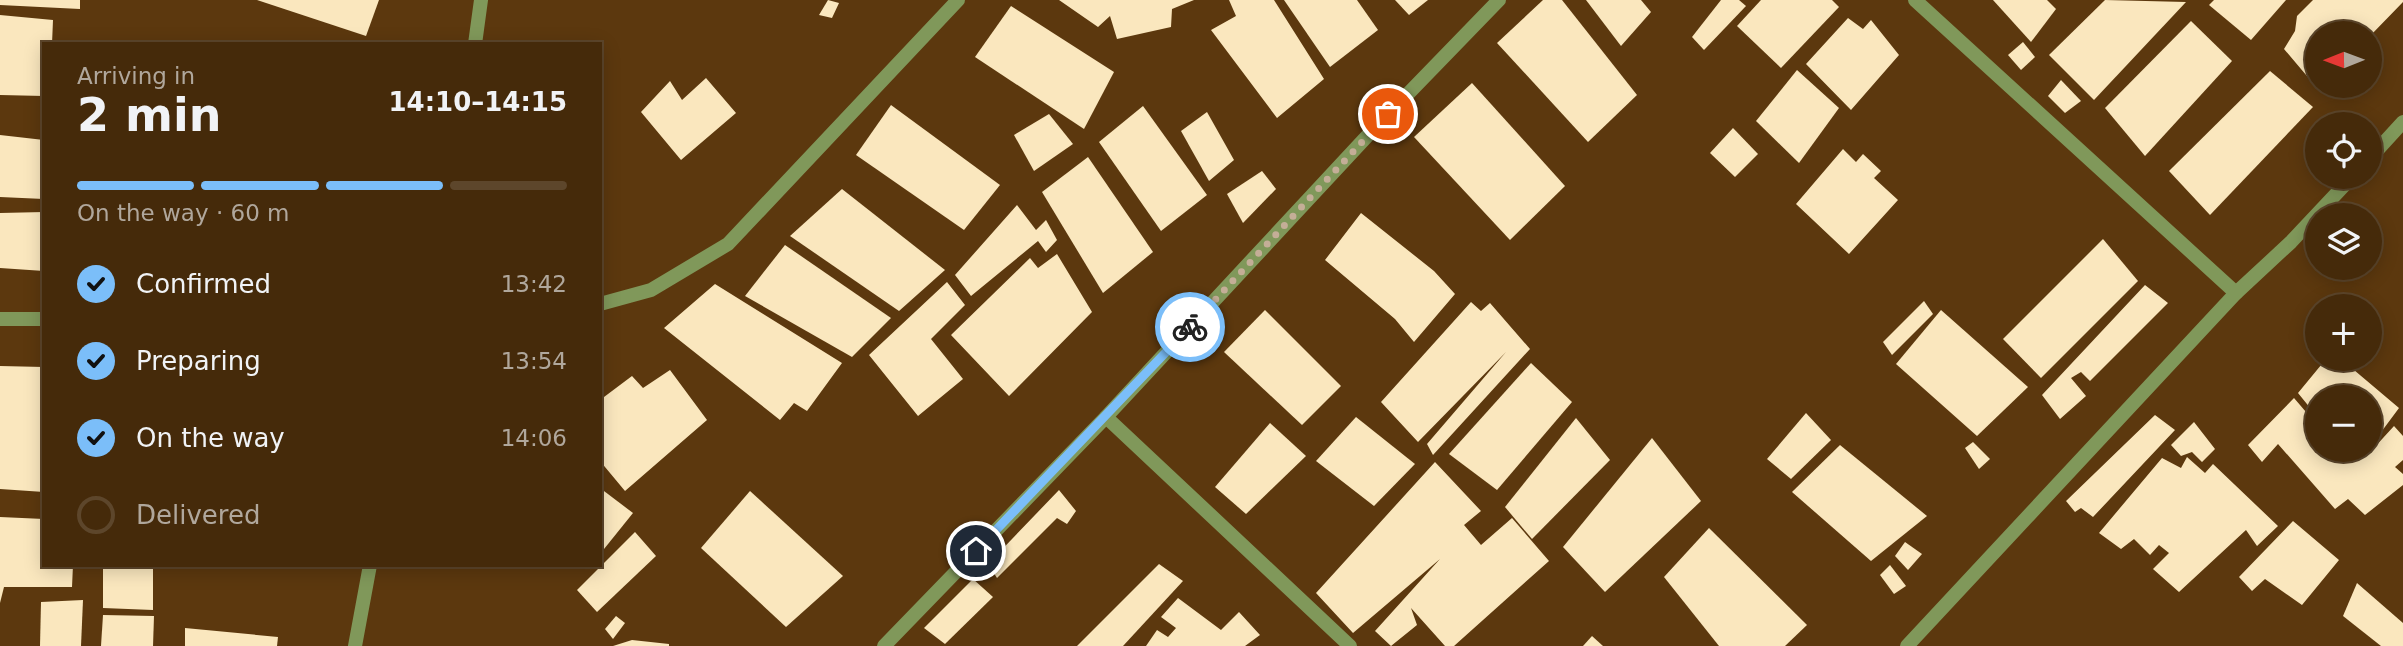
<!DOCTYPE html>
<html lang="en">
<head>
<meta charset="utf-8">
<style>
	body { margin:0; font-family:"DejaVu Sans",sans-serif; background:#4f3618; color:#f1f3f6; height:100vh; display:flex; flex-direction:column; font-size:26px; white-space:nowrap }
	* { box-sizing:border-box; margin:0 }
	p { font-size:23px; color:#b0a79c }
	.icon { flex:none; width:38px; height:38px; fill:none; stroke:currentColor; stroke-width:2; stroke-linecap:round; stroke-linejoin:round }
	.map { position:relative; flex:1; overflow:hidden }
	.panel { position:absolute; left:42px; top:42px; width:560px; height:525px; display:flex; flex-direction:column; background:#452a0a; border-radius:0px; box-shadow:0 4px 18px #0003,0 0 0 2px #5d462b }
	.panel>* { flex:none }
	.needle { width:46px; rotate:269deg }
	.buttons { position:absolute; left:2305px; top:21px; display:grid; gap:14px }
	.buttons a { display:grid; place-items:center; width:77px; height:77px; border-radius:50%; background:#452a0a; box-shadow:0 4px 18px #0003,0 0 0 2px #5d462b; font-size:35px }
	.pin { position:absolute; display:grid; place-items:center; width:60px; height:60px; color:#fff; margin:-30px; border:4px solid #fff; border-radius:50%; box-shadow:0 2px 7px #0007 }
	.courier { position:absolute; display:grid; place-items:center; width:70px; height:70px; margin:-35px; border:5px solid #7bbef9; border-radius:50%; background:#fff; color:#222; box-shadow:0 2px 9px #0007 }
	.headline em { font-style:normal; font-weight:800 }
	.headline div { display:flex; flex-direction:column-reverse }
	.headline { display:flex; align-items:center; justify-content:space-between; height:119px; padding:0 35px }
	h1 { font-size:46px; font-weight:800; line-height:52px }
	.bar { display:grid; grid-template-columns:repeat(4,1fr); gap:10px 7px; align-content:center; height:84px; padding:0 35px }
	.bar i { height:9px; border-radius:5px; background:#5d462b }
	.bar .current { background:#7bbef9 }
	.bar p { grid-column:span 4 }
	ol { padding:0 35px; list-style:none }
	li { display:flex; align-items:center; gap:21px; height:77px }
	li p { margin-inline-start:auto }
	li .icon { padding:7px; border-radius:50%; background:#7bbef9; color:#111; stroke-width:4 }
	li:last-child { color:#b0a79c }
	li i { width:38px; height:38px; border:4px solid #5d462b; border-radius:50% }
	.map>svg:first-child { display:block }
	.building { fill:#fae7be }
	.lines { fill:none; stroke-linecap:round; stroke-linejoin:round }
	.minor { stroke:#80985a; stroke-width:14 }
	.done { stroke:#c4ae97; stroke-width:7; stroke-dasharray:0 12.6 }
	.route { stroke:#7bbef9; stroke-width:9 }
</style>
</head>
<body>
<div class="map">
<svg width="2403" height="646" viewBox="0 0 2403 646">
	<rect width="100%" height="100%" fill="#5c380e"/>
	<g class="building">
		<polygon points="0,0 80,0 80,9 0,5"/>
		<polygon points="257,0 379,0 366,36"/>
		<polygon points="828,0 839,3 832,18 819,15"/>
		<polygon points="1059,0 1194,0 1172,9 1171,27 1117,39 1110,16 1098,27"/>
		<polygon points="1229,0 1274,0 1324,79 1277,118 1211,30 1236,16"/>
		<polygon points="1284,0 1357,0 1378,30 1330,67"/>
		<polygon points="1395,0 1428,0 1409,15"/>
		<polygon points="1543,0 1562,0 1637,95 1588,142 1497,43"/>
		<polygon points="1586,0 1641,0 1651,12 1621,46"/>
		<polygon points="1721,0 1739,0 1746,6 1704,50 1692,37"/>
		<polygon points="1761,0 1832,0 1839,7 1781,68 1737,26"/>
		<polygon points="1993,0 2047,0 2056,9 2031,42"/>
		<polygon points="2105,0 2186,2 2094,100 2049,55"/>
		<polygon points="2214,0 2286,0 2251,40 2209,5"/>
		<polygon points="2313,0 2403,0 2403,2 2370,36 2370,33 2317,33 2317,88 2284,49 2295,31 2297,16"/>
		<polygon points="1011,6 1114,72 1084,129 975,57"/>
		<polygon points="0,15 53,20 52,44 44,44 44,96 0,95"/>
		<polygon points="1848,18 1863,29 1871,20 1899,55 1851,110 1806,64"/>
		<polygon points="2191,21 2232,61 2145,156 2105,108"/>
		<polygon points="2023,42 2035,57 2021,70 2008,55"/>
		<polygon points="1797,70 1839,108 1799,163 1756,121"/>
		<polygon points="2270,71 2313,107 2210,215 2169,171"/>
		<polygon points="706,78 736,113 681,160 641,112 670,81 682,100"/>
		<polygon points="2061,80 2081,101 2065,113 2048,96"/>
		<polygon points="1472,83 1565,186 1510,240 1414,137"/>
		<polygon points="891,105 1000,185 964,230 856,155"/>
		<polygon points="1143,106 1207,195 1161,231 1099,142"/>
		<polygon points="1207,112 1234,160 1209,181 1181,131"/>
		<polygon points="1049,114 1073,144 1034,171 1014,135"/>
		<polygon points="1733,128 1758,154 1735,177 1710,153"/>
		<polygon points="0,135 44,140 44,199 0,197"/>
		<polygon points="1843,149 1856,162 1863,154 1881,171 1874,178 1898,200 1849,254 1796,204"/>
		<polygon points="1088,157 1153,252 1103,293 1042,192"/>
		<polygon points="1262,171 1276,189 1243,223 1227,194"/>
		<polygon points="842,189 945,270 899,311 790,236"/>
		<polygon points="1017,205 1036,230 1046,220 1057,240 1046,252 1038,241 971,296 955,275"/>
		<polygon points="44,212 44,271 0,268 0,213"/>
		<polygon points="1361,213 1434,271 1455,294 1414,342 1395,319 1325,260"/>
		<polygon points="2103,239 2138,281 2041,378 2003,339"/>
		<polygon points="785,245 891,318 852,357 745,296"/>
		<polygon points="1057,254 1092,312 1009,396 951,335 1030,258 1038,268"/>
		<polygon points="947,282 965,305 931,339 963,379 918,416 869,355"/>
		<polygon points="715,284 842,363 807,411 794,403 780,420 664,328"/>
		<polygon points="2145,285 2168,303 2090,381 2081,372 2071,378 2086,396 2060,419 2042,395"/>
		<polygon points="1924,301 1933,314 1892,355 1883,342"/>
		<polygon points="1471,302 1481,311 1490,303 1530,349 1433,455 1427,444 1506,352 1418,442 1381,402"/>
		<polygon points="1265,310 1341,386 1302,425 1224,352"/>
		<polygon points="1941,310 2028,387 1977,436 1896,364"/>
		<polygon points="2326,359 2341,359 2399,408 2376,439 2370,435 2370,397 2317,397 2315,414 2298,393"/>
		<polygon points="1531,363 1572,402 1497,490 1449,454"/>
		<polygon points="0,366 44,367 44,492 0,489"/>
		<polygon points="670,370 707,420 625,491 600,461 600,424 604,421 600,416 600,400 632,376 643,388"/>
		<polygon points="2294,398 2312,419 2317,417 2315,439 2317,450 2323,450 2328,456 2334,450 2372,450 2394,426 2403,436 2403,460 2395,467 2403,474 2403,485 2365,515 2348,499 2335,509 2278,444 2262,462 2248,445"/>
		<polygon points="1806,413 1831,440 1791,479 1767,459"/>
		<polygon points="2155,415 2175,430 2093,517 2081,508 2075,512 2066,501"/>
		<polygon points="1356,417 1415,464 1374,506 1316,461"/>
		<polygon points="1576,418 1610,460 1532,539 1505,507"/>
		<polygon points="2194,422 2215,449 2202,462 2192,452 2181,456 2171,445"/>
		<polygon points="1270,423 1306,456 1246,514 1215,487"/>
		<polygon points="1652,438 1701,501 1605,592 1563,547"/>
		<polygon points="1973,442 1990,459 1979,469 1965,448"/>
		<polygon points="1840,445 1927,516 1871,561 1792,492"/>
		<polygon points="2187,457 2205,473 2213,464 2278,526 2257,546 2246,530 2179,592 2153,569 2169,553 2159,545 2150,555 2134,539 2121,549 2099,533 2162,458 2181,468"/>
		<polygon points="1435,462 1481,511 1464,525 1481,545 1512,518 1549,561 1454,646 1445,646 1411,608 1417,625 1391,646 1375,631 1440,559 1353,633 1316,593"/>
		<polygon points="600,488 633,513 600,554"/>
		<polygon points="1059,490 1076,511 1067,524 1057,518 997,578 988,564"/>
		<polygon points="750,491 843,576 786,627 701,548"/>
		<polygon points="0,517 44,519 44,565 73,565 72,587 4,587 0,603"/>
		<polygon points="2293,521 2339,560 2302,605 2265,579 2252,591 2239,577"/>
		<polygon points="1709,528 1807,625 1785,646 1719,646 1664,577"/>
		<polygon points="635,532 656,556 597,612 577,590"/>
		<polygon points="1905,542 1922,554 1908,570 1895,556"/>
		<polygon points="1159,564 1183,581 1123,646 1077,646"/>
		<polygon points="103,565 153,565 153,610 103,608"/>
		<polygon points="1890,565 1906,586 1894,594 1880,575"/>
		<polygon points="973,579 993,597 945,644 924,628"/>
		<polygon points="2357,583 2403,623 2403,646 2381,646 2343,616"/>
		<polygon points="1178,598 1221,630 1239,612 1260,635 1245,646 1146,646 1157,630 1168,637 1176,628 1161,617"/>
		<polygon points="83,600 81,646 40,646 41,602"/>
		<polygon points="103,615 154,616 153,646 101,646"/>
		<polygon points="616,616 625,623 613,639 605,629"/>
		<polygon points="185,628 278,637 277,646 185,646"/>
		<polygon points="1592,636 1603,646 1583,646"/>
		<polygon points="632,640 669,644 669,646 613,646"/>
	</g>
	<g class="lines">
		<g class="minor">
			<polyline points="1915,0 2236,293"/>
			<polyline points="475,44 481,0"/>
			<polyline points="2370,158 2403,122"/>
			<polyline points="600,304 651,290 728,244 958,0"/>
			<polyline points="0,319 44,319"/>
			<polyline points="1106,417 1350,646"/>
			<polyline points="355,646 370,565"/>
			<polyline points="884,646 1106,417 1370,133 1499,0"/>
			<polyline points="1907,646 2236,293 2291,242 2352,177"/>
		</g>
	</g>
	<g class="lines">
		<polyline class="done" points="1190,327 1388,114"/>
		<polyline class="route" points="976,551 1190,327"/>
	</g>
</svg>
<div class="buttons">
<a><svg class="needle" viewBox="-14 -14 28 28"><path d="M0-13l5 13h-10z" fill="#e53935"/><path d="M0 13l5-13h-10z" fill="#b0a79c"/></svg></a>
<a><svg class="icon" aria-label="locate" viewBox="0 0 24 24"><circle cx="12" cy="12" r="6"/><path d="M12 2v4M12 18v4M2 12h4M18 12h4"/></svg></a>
<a><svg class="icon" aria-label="layers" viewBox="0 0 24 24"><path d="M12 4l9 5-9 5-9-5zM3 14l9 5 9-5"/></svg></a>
<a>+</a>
<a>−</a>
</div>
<div class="pin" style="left:1388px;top:114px;background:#ea580c"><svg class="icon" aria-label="bag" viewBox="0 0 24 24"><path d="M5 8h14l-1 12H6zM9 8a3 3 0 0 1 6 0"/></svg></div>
<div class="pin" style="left:976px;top:551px;background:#1f2937"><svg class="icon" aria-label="home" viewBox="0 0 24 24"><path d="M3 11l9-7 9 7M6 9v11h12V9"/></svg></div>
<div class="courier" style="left:1190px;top:327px"><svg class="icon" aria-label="bike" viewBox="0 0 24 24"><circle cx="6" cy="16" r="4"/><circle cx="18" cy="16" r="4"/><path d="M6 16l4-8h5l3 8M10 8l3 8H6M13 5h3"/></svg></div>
<section class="panel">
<div class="headline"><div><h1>2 min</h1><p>Arriving in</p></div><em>14:10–14:15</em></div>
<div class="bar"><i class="current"></i><i class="current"></i><i class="current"></i><i></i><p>On the way · 60 m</p></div>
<ol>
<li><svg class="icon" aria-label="check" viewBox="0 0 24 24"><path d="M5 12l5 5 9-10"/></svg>Confirmed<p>13:42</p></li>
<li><svg class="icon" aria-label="check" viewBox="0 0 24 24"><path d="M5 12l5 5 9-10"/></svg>Preparing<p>13:54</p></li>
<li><svg class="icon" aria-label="check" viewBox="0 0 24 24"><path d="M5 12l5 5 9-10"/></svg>On the way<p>14:06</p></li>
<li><i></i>Delivered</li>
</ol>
</section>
</div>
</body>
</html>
